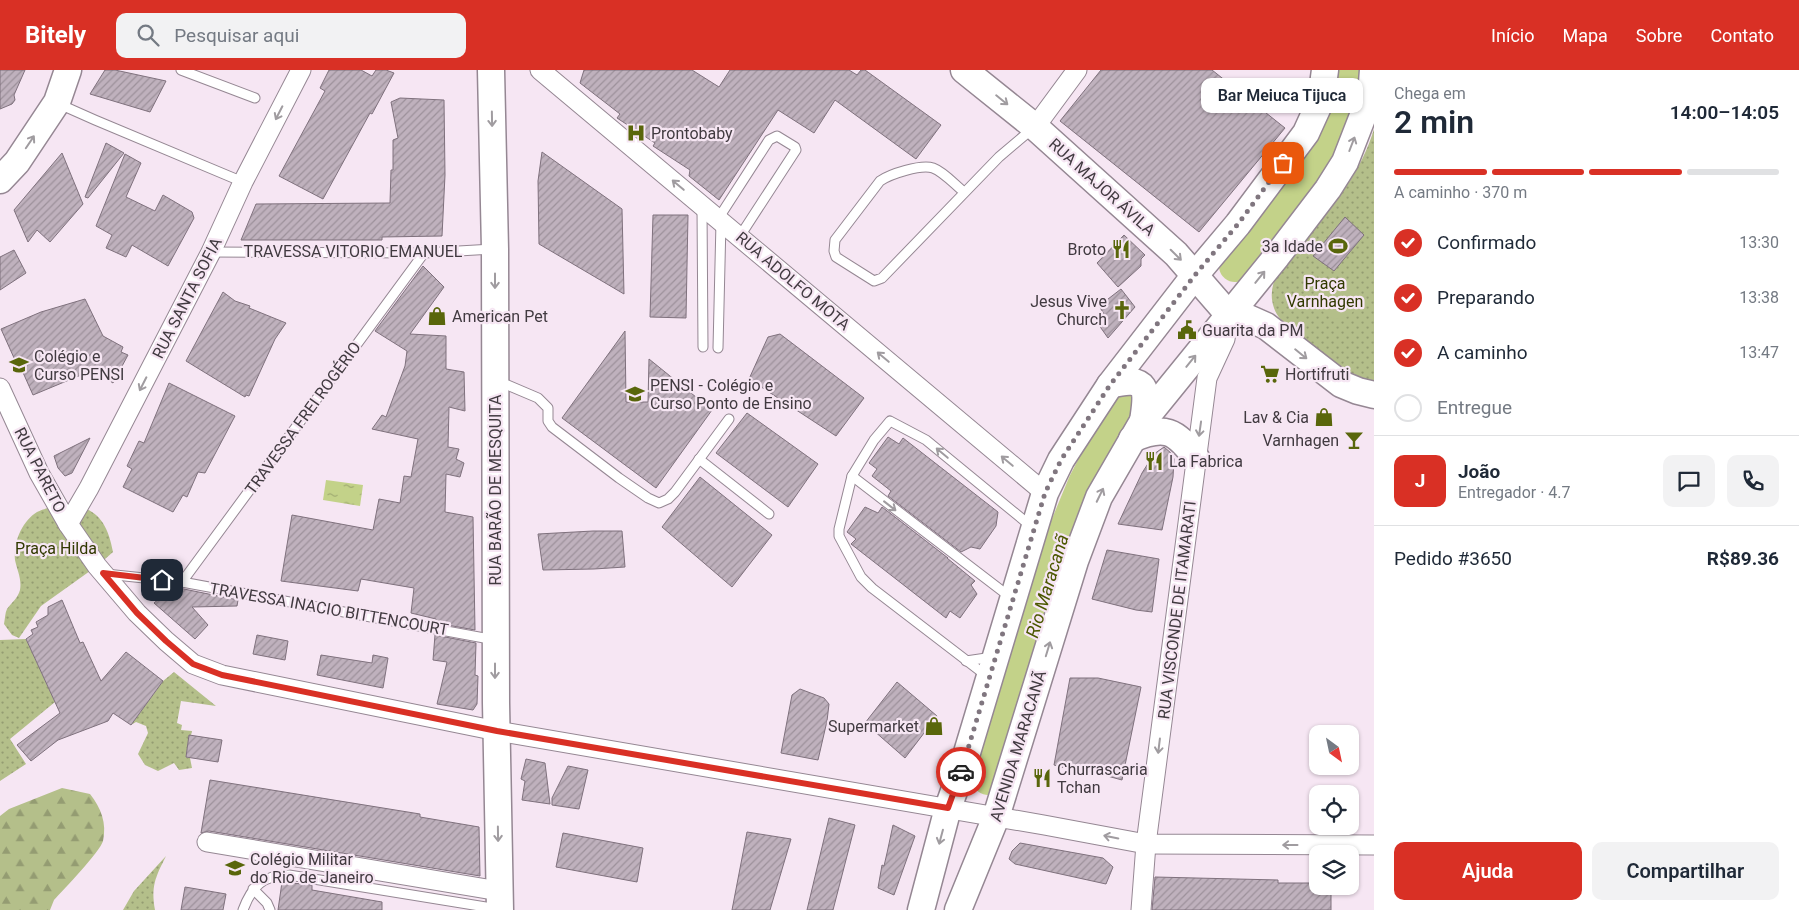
<!DOCTYPE html>
<html lang="pt">
<head>
<meta charset="utf-8">
<style>
	body { margin:0; font-family:Roboto,sans-serif; background:#f2f2f3; color:#1f2937; height:100vh; display:flex; flex-direction:column; font-size:19px; white-space:nowrap }
	* { box-sizing:border-box; margin:0 }
	p { font-size:16px; color:#747a83 }
	.icon { flex:none; width:28px; height:28px; fill:none; stroke:currentColor; stroke-width:2; stroke-linecap:round; stroke-linejoin:round }
	.map { position:relative; flex:1; overflow:hidden }
	.panel { display:flex; flex-direction:column; background:#fff; width:425px }
	.panel>* { flex:none }
	.needle { width:32px; rotate:147deg }
	.fabs { position:absolute; left:1309px; top:655px; display:grid; gap:10px }
	.fabs a { display:grid; place-items:center; width:50px; height:50px; border-radius:10px; background:#fff; box-shadow:0 1px 4px #0004; font-size:25px }
	.pin { position:absolute; display:grid; place-items:center; width:42px; height:42px; color:#fff; margin:-21px; border-radius:10px; box-shadow:0 2px 8px #0006 }
	.courier { position:absolute; display:grid; place-items:center; width:50px; height:50px; margin:-25px; border:4px solid #d93025; border-radius:50%; background:#fff; color:#222; box-shadow:0 1px 6px #0007 }
	.bubble { position:absolute; height:35px; border-radius:10px; background:#fff; box-shadow:0 1px 4px #0004; font-size:16px; font-weight:600; line-height:35px; text-align:center }
	.head em { font-style:normal; font-weight:600 }
	.head div { display:flex; flex-direction:column-reverse }
	.head { display:flex; align-items:center; justify-content:space-between; height:85px; padding:0 20px }
	h1 { font-size:32px; font-weight:600; line-height:38px }
	.bar { display:grid; grid-template-columns:repeat(4,1fr); gap:8px 5px; align-content:center; height:60px; padding:0 20px }
	.bar i { height:6px; border-radius:4px; background:#e0e1e3 }
	.bar .current { background:#d93025 }
	.bar p { grid-column:span 4 }
	.line { display:flex; align-items:center; gap:12px; padding:0 20px; border-top:1px solid #e0e1e3 }
	.line div { flex:1 }
	.round { display:grid; place-items:center; flex:none; width:52px; height:52px; border-radius:10px; background:#f2f2f3 }
	ol { padding:0 20px; list-style:none }
	li { display:flex; align-items:center; gap:15px; height:55px }
	li p { margin-inline-start:auto }
	li .icon { padding:5px; border-radius:50%; background:#d93025; color:#fff; stroke-width:4 }
	li:last-child { color:#747a83 }
	li i { width:28px; height:28px; border:2px solid #e0e1e3; border-radius:50% }
	.button { display:flex; gap:10px; margin-top:auto; padding:10px 20px }
	.button a { flex:1; height:58px; border-radius:10px; background:#d93025; color:#fff; font-size:20px; font-weight:600; line-height:58px; text-align:center }
	.button a+a { background:#f2f2f3; color:#1f2937 }
	header { display:flex; align-items:center; gap:30px; box-sizing:border-box; height:70px; padding:0 25px; background:#d93025; color:#fff }
	header strong { font-size:24px }
	nav { display:flex; gap:28px; margin-inline-start:auto; font-size:18px }
	.search { width:350px; height:45px; background:#f2f2f3; display:flex; align-items:center; gap:12px; box-sizing:border-box; padding:0 18px; border-radius:10px; color:#747a83; font-size:19px }
	main { display:flex; flex:1; min-height:0 }
	.map>svg:first-child { display:block }
	.grass { fill:url(#grass-dots) }
	.forest { fill:url(#forest-firs) }
	.pitch { fill:#b4bf8a }
	.water { fill:url(#water-ripples) }
	.lines { fill:none; stroke-linecap:round; stroke-linejoin:round }
	.river { stroke:#c3d289; stroke-width:32 }
	.building { fill:url(#building-hatch); stroke:#7f717d }
	.lane-casing { stroke:#958793; stroke-width:11 }
	.street-casing { stroke:#958793; stroke-width:21 }
	.secondary-casing { stroke:#958793; stroke-width:29 }
	.lane { stroke:#fff; stroke-width:9 }
	.street { stroke:#fff; stroke-width:19 }
	.secondary { stroke:#fff; stroke-width:26 }
	.oneway { stroke:#a09ca0 }
	.done { stroke:#80767f; stroke-width:5; stroke-dasharray:0 9 }
	.route { stroke:#d93025; stroke-width:6 }
	.labels { text-anchor:middle; dominant-baseline:central; stroke-width:4.5; stroke-linejoin:round; paint-order:stroke }
	.poi-label { font-size:16px; fill:#413a40; stroke:#f6e6f3; text-anchor:start }
	.street-label { font-size:16px; fill:#413a40; stroke:#f6e6f3 }
	.park-label { font-size:16px; fill:#313900; stroke:#f6e6f3 }
	.water-label { font-size:18px; font-style:italic; fill:#4c5800; stroke:#f6e6f3 }
</style>
</head>
<body>
<header>
<strong>Bitely</strong>
<div class="search"><svg class="icon" aria-label="search" viewBox="0 0 24 24"><circle cx="10" cy="10" r="6"/><path d="M15 15l6 6"/></svg>Pesquisar aqui</div>
<nav><a>Início</a><a>Mapa</a><a>Sobre</a><a>Contato</a></nav>
</header>
<main>
<div class="map">
<svg width="1374" height="840" viewBox="0 0 1374 840">
	<defs>
		<pattern id="grass-dots" width="8" height="8" patternUnits="userSpaceOnUse" patternTransform="scale(1.25)"><rect width="8" height="8" fill="#b4bf8a"/><path d="M2 2h.1M6 6h.1" fill="none" stroke="#949c72" stroke-width="1.8" stroke-linecap="round"/></pattern>
		<pattern id="forest-firs" width="22" height="20" patternUnits="userSpaceOnUse" patternTransform="scale(1.25)"><rect width="22" height="20" fill="#b4bf8a"/><path d="M5 1l3.5 6h-7zM16 11l3.5 6h-7z" fill="#949c72"/></pattern>
		<pattern id="water-ripples" width="26" height="14" patternUnits="userSpaceOnUse" patternTransform="scale(1.25)"><rect width="26" height="14" fill="#c3d289"/><path d="M2 4q2-2 4 0t4 0M15 11q2-2 4 0t4 0" fill="none" stroke="#a0ab71"/></pattern>
		<pattern id="building-hatch" width="6" height="6" patternUnits="userSpaceOnUse" patternTransform="scale(1.25)"><rect width="6" height="6" fill="#bfb1bd"/><path d="M-1 1l2-2M0 6l6-6M5 7l2-2" fill="none" stroke="#9d919b"/></pattern>
	</defs>
	<rect width="100%" height="100%" fill="#f6e6f3"/>
	<g class="grass">
		<path d="M1374 59V314L1342 301 1281 250C1269 236 1269 217 1279 201 1286 188 1299 177 1308 166 1335 134 1362 100 1374 59Z"/>
		<path d="M59 435C94 434 107 449 113 482L97 496 41 536 19 568 12 565 4 554C5 549 5 543 7 539 12 532 18 528 20 520 22 509 17 500 15 490 13 473 22 451 37 442 43 439 52 437 59 435Z"/>
		<polygon points="26,569 55,632 10,669 26,694 0,711 0,570"/>
		<polygon points="174,602 216,636 181,631 177,653 182,655 181,660 192,661 191,665 189,665 186,687 190,688 192,698 179,700 174,693 158,701 145,695 138,684 148,663 146,656 136,652 131,655 163,611"/>
		<path d="M166 786C155 808 151 816 155 840H123L134 821Z"/>
	</g>
	<path class="forest" d="M62 718 90 724C101 738 107 753 103 771 100 782 64 819 54 830L50 840H0V746L9 739Z"/>
	<circle class="pitch" cx="1338" cy="230" r="19"/>
	<polygon class="water" points="326,410 363,415 360,436 323,430"/>
	<g class="lines">
		<g class="river">
			<path d="M1235 196C1260 165 1289 134 1312 100 1333 71 1344 35 1349 0"/>
			<polyline points="988,709 1061,469 1084,413 1127,330"/>
		</g>
	</g>
	<g class="building">
		<polygon points="0,0 25,0 14,25 15,30 12,34 0,39"/>
		<polygon points="105,0 115,0 166,11 150,42 90,24"/>
		<polygon points="329,0 361,0 372,6 376,0 386,0 394,3 372,44 370,43 323,129 279,106 325,21 320,18"/>
		<polygon points="584,0 692,0 719,17 730,0 849,0 857,5 861,0 865,0 941,55 916,89 835,30 814,63 778,40 719,130 689,106 690,100 653,76 655,73 617,48 620,44 580,13"/>
		<polygon points="1101,0 1212,0 1285,58 1199,162 1060,51"/>
		<polygon points="400,28 444,30 445,105 442,166 382,167 382,170 241,170 256,134 390,133 391,100 393,100 393,70 398,68 391,32"/>
		<polygon points="106,73 124,83 88,128 85,127"/>
		<polygon points="542,82 622,139 624,224 539,174 538,111"/>
		<polygon points="62,83 83,134 50,172 37,160 28,172 14,140"/>
		<polygon points="125,84 141,93 126,127 155,141 163,125 192,142 194,148 168,196 132,175 126,187 106,178 112,165 96,156"/>
		<polygon points="653,145 688,145 686,248 650,247"/>
		<polygon points="1345,147 1364,165 1334,201 1313,186"/>
		<polygon points="1124,165 1145,185 1141,189 1141,196 1118,217 1097,193"/>
		<polygon points="14,180 26,203 0,220 0,187"/>
		<polygon points="423,196 444,217 410,264 446,266 446,299 464,302 465,341 449,337 448,377 459,379 456,389 464,393 460,407 446,404 445,442 473,447 475,560 436,553 436,549 411,543 414,518 361,509 358,521 281,511 292,445 373,460 379,429 400,433 404,406 411,407 418,369 372,359 382,345 386,347 405,296 407,281 375,261"/>
		<polygon points="1121,219 1135,237 1108,268 1096,251 1104,244 1099,236"/>
		<polygon points="223,222 235,231 250,236 249,238 286,253 275,269 249,326 246,325 245,327 186,291"/>
		<polygon points="85,229 103,266 123,277 121,282 128,285 113,313 93,300 33,325 21,298 19,299 1,259 41,242"/>
		<polygon points="625,261 626,332 648,332 649,289 712,340 656,418 562,348"/>
		<polygon points="780,264 864,328 836,366 749,309 768,267"/>
		<polygon points="169,313 235,346 205,403 198,402 187,427 183,425 173,442 123,417 132,399 127,396 139,371 144,373"/>
		<polygon points="747,343 818,394 788,437 716,383"/>
		<polygon points="888,367 899,374 903,368 998,442 996,456 980,479 971,477 961,482 888,426 891,421 872,406 877,399 869,393"/>
		<polygon points="90,368 72,403 65,406 58,398 54,386"/>
		<polygon points="1164,377 1171,383 1174,389 1173,407 1162,460 1118,454 1142,403 1154,384"/>
		<polygon points="700,407 772,465 732,517 662,457"/>
		<polygon points="865,437 878,443 882,437 948,488 947,488 975,511 971,515 977,524 960,548 950,541 946,548 851,474 856,469 847,462"/>
		<polygon points="593,461 622,461 625,497 594,499 543,500 538,464"/>
		<polygon points="1107,480 1159,489 1152,542 1136,540 1092,529"/>
		<polygon points="174,517 238,530 237,536 192,537 208,555 195,569 154,533"/>
		<polygon points="62,530 80,573 83,572 101,611 126,582 163,611 131,655 113,643 108,651 58,670 31,691 17,675 60,643 26,569 33,564 31,560 38,557 36,552 48,545 48,537"/>
		<polygon points="257,565 288,571 285,590 253,584"/>
		<polygon points="435,565 476,573 475,605 478,606 477,634 473,640 437,634 447,592 433,590"/>
		<polygon points="321,585 372,593 373,585 388,588 383,618 317,605"/>
		<polygon points="1070,608 1098,608 1141,617 1122,710 1078,698 1077,701 1054,695"/>
		<polygon points="897,612 937,646 905,688 865,653"/>
		<polygon points="800,619 824,628 829,634 827,651 818,690 781,683 792,625"/>
		<polygon points="189,665 222,670 218,692 186,687"/>
		<polygon points="526,689 545,693 550,734 522,730 525,711 521,709"/>
		<polygon points="568,696 588,700 579,739 552,735 552,728"/>
		<polygon points="210,710 420,744 420,747 479,757 480,806 209,761 201,763"/>
		<polygon points="829,748 855,755 833,840 807,840"/>
		<polygon points="893,755 915,766 894,825 878,818 882,795 884,796 887,783"/>
		<polygon points="747,762 791,769 770,840 732,840"/>
		<polygon points="563,763 643,778 637,812 556,797"/>
		<polygon points="1020,773 1103,788 1113,797 1106,814 1015,794 1009,789 1012,781"/>
		<polygon points="1155,807 1278,810 1278,813 1318,813 1318,816 1331,816 1331,840 1152,840"/>
		<polygon points="282,812 312,815 312,820 382,832 382,840 278,840"/>
		<polygon points="185,817 226,824 223,840 181,840"/>
	</g>
	<g class="lines">
		<g class="lane-casing">
			<g id="lane">
				<polyline points="181,0 255,28"/>
				<polyline points="59,34 95,50 243,112"/>
				<path d="M964 122C955 115 944 102 933 98 921 94 890 104 880 111L835 170 834 181 836 187 874 211 882 208 999 87 1032 59"/>
				<polyline points="702,138 703,277"/>
				<polyline points="718,149 769,70 777,66 795,77 796,80 794,83 740,166"/>
				<polyline points="211,182 424,183 493,179"/>
				<polyline points="718,278 721,152"/>
				<polyline points="498,311 538,328 548,338 548,351 552,357 619,408 648,428 659,433 668,429 675,422 729,349"/>
				<polyline points="699,389 769,444"/>
				<polyline points="852,406 1010,527"/>
				<polyline points="106,504 182,512 495,570"/>
				<polyline points="182,512 424,183"/>
				<polyline points="966,591 993,587"/>
				<polyline points="988,607 872,518 861,507 839,466 839,459 852,406 874,370 890,351 926,370 1032,457"/>
				<polyline points="253,819 267,833 270,840"/>
				<path d="M243 840C252 816 263 805 289 805L498 839"/>
			</g>
		</g>
		<g class="street-casing">
			<g id="street">
				<polyline points="540,0 1045,423"/>
				<polyline points="1035,57 1077,0"/>
				<polyline points="0,318 39,403 68,454 97,496 137,543 166,571 193,594 222,605 497,661 1044,755 1146,774 1374,775"/>
				<polyline points="68,454 89,418 211,182 243,112 301,0"/>
				<polyline points="207,772 499,821"/>
				<polyline points="1141,840 1146,774 1207,308 1225,269 1228,251"/>
			</g>
		</g>
		<g class="secondary-casing">
			<g id="secondary">
				<polyline points="491,0 495,179 496,633 500,840"/>
				<polyline points="964,0 1035,57 1176,184 1229,245"/>
				<polyline points="0,110 17,92 57,32 68,0"/>
				<polyline points="1229,245 1248,248 1266,256 1341,314 1358,321 1374,325"/>
				<path d="M1110 315C1148 305 1148 319 1143 351"/>
				<path d="M1132 369C1165 355 1175 360 1196 388"/>
				<polyline points="921,840 948,738 963,696 1045,423 1061,390 1110,315 1195,205 1238,154 1306,63 1321,30 1325,0"/>
				<polyline points="958,840 996,747 1075,491 1099,427 1143,351 1277,186 1328,119 1345,92 1364,43 1372,13 1373,0"/>
			</g>
		</g>
		<use href="#lane" class="lane"/>
		<use href="#street" class="street"/>
		<use href="#secondary" class="secondary"/>
	</g>
	<defs><path id="oneway-shaft" d="M-6 0H5M1.5-3L5.5 0L1.5 3" fill="none" stroke-width="1.6" stroke-linecap="round" stroke-linejoin="round" transform="scale(1.25)"/></defs>
	<g class="oneway">
		<use href="#oneway-shaft" transform="translate(1002 30) rotate(39)"/>
		<use href="#oneway-shaft" transform="translate(279 43) rotate(117)"/>
		<use href="#oneway-shaft" transform="translate(492 49) rotate(89)"/>
		<use href="#oneway-shaft" transform="translate(30 72) rotate(-56)"/>
		<use href="#oneway-shaft" transform="translate(1352 74) rotate(-69)"/>
		<use href="#oneway-shaft" transform="translate(678 115) rotate(-140)"/>
		<use href="#oneway-shaft" transform="translate(1176 185) rotate(45)"/>
		<use href="#oneway-shaft" transform="translate(1260 207) rotate(-51)"/>
		<use href="#oneway-shaft" transform="translate(495 211) rotate(90)"/>
		<use href="#oneway-shaft" transform="translate(1301 284) rotate(39)"/>
		<use href="#oneway-shaft" transform="translate(883 287) rotate(-140)"/>
		<use href="#oneway-shaft" transform="translate(1191 291) rotate(-51)"/>
		<use href="#oneway-shaft" transform="translate(143 314) rotate(117)"/>
		<use href="#oneway-shaft" transform="translate(1200 359) rotate(98)"/>
		<use href="#oneway-shaft" transform="translate(942 383) rotate(-140)"/>
		<use href="#oneway-shaft" transform="translate(1007 391) rotate(-140)"/>
		<use href="#oneway-shaft" transform="translate(1100 425) rotate(-64)"/>
		<use href="#oneway-shaft" transform="translate(890 436) rotate(38)"/>
		<use href="#oneway-shaft" transform="translate(1048 579) rotate(-73)"/>
		<use href="#oneway-shaft" transform="translate(495 601) rotate(90)"/>
		<use href="#oneway-shaft" transform="translate(1159 676) rotate(97)"/>
		<use href="#oneway-shaft" transform="translate(498 764) rotate(89)"/>
		<use href="#oneway-shaft" transform="translate(941 767) rotate(105)"/>
		<use href="#oneway-shaft" transform="translate(1111 767) rotate(-169)"/>
		<use href="#oneway-shaft" transform="translate(1290 775) rotate(-180)"/>
	</g>
	<g class="lines">
		<polyline class="done" points="961,702 1045,423 1061,390 1110,315 1195,205 1238,154 1283,93"/>
		<polyline class="route" points="162,510 103,503 137,543 166,571 193,594 222,605 497,661 948,738 961,702"/>
	</g>
	<defs>
		<g id="hospital-bare" transform="scale(1.5)"><path d="M-5-5h3v3.5h4V-5h3V5h-3V1.5h-4V5h-3Z" fill="#59660b" stroke="#f6e6f3" stroke-width="2.5" paint-order="stroke"/></g>
		<g id="stadium-bare" transform="scale(1.5)"><path d="M0-5a6.5 5 0 1 0 0 10a6.5 5 0 1 0 0-10ZM-3.5-1.8h7v3.6h-7Z" fill="#59660b" stroke="#f6e6f3" stroke-width="2.5" paint-order="stroke"/></g>
		<g id="restaurant-bare" transform="scale(1.5)"><path d="M-5-6h1v4h1v-4h1v4h1v-4h1v5L-1.5 .5V6h-2V.5L-5-1ZM5-6V6H3V1.5H1.5Q1.5-4 5-6Z" fill="#59660b" stroke="#f6e6f3" stroke-width="2.5" paint-order="stroke"/></g>
		<g id="church-bare" transform="scale(1.5)"><path d="M-1.2-6h2.4v3.5h3.3v2.4h-3.3V6h-2.4V-.1h-3.3v-2.4h3.3Z" fill="#59660b" stroke="#f6e6f3" stroke-width="2.5" paint-order="stroke"/></g>
		<g id="shop-bare" transform="scale(1.5)"><path d="M-5-2.5h2.3a2.7 3.5 0 0 1 5.4 0H5L5.5 6h-11ZM-1.5-2.5h3a1.5 2.3 0 0 0-3 0Z" fill="#59660b" stroke="#f6e6f3" stroke-width="2.5" paint-order="stroke"/></g>
		<g id="civic-bare" transform="scale(1.5)"><path d="M-.6-6.5H3V-4.5H.6V-3L4-1V1h2V6H-6V1h2V-1L-.6-3ZM-1.2 2.5V6h2.4V2.5Z" fill="#59660b" stroke="#f6e6f3" stroke-width="2.5" paint-order="stroke"/></g>
		<g id="school-bare" transform="scale(1.5)"><path d="M0-5L7-2L0 1L-7-2ZM-4 1L0 2.5L4 1V4Q0 6-4 4Z" fill="#59660b" stroke="#f6e6f3" stroke-width="2.5" paint-order="stroke"/></g>
		<g id="supermarket-bare" transform="scale(1.5)"><path d="M-6-5.5h2.5l.6 2H6L4.5 2H-2.5L-4.4-4H-6ZM-1.5 3.2a1.3 1.3 0 1 0 .1 0ZM3 3.2a1.3 1.3 0 1 0 .1 0Z" fill="#59660b" stroke="#f6e6f3" stroke-width="2.5" paint-order="stroke"/></g>
		<g id="bar-bare" transform="scale(1.5)"><path d="M-6-5H6L.8 .8V4.5H3.5V6h-7V4.5H-.8V.8Z" fill="#59660b" stroke="#f6e6f3" stroke-width="2.5" paint-order="stroke"/></g>
	</defs>
	<g fill-rule="evenodd">
		<use href="#hospital-bare" x="636" y="63"/>
		<use href="#stadium-bare" x="1338" y="176"/>
		<use href="#restaurant-bare" x="1121" y="179"/>
		<use href="#church-bare" x="1122" y="240"/>
		<use href="#shop-bare" x="437" y="246"/>
		<use href="#civic-bare" x="1187" y="260"/>
		<use href="#school-bare" x="19" y="295"/>
		<use href="#supermarket-bare" x="1270" y="304"/>
		<use href="#school-bare" x="635" y="324"/>
		<use href="#shop-bare" x="1324" y="347"/>
		<use href="#bar-bare" x="1354" y="370"/>
		<use href="#restaurant-bare" x="1154" y="391"/>
		<use href="#shop-bare" x="934" y="656"/>
		<use href="#restaurant-bare" x="1042" y="708"/>
		<use href="#school-bare" x="235" y="798"/>
	</g>
	<g class="labels">
		<g class="poi-label">
			<text x="651" y="63">Prontobaby</text>
			<text x="1323" y="176" text-anchor="end">3a Idade</text>
			<text x="1106" y="179" text-anchor="end">Broto</text>
			<text x="1107" y="231" text-anchor="end">Jesus Vive<tspan x="1107" dy="18">Church</tspan></text>
			<text x="452" y="246">American Pet</text>
			<text x="1202" y="260">Guarita da PM</text>
			<text x="34" y="286">Colégio e<tspan x="34" dy="18">Curso PENSI</tspan></text>
			<text x="1285" y="304">Hortifruti</text>
			<text x="650" y="315">PENSI - Colégio e<tspan x="650" dy="18">Curso Ponto de Ensino</tspan></text>
			<text x="1309" y="347" text-anchor="end">Lav &amp; Cia</text>
			<text x="1339" y="370" text-anchor="end">Varnhagen</text>
			<text x="1169" y="391">La Fabrica</text>
			<text x="919" y="656" text-anchor="end">Supermarket</text>
			<text x="1057" y="699">Churrascaria<tspan x="1057" dy="18">Tchan</tspan></text>
			<text x="250" y="789">Colégio Militar<tspan x="250" dy="18">do Rio de Janeiro</tspan></text>
		</g>
		<g class="street-label">
			<text transform="translate(1102 117) rotate(42)">RUA MAJOR ÁVILA</text>
			<text x="353" y="181">TRAVESSA VITORIO EMANUEL</text>
			<text transform="translate(793 211) rotate(40)">RUA ADOLFO MOTA</text>
			<text transform="translate(187 228) rotate(-63)">RUA SANTA SOFIA</text>
			<text transform="translate(303 348) rotate(-54)">TRAVESSA FREI ROGÉRIO</text>
			<text transform="translate(40 400) rotate(63)">RUA PARETO</text>
			<text transform="translate(495 420) rotate(-90)">RUA BARÃO DE MESQUITA</text>
			<text transform="translate(329 539) rotate(10)">TRAVESSA INACIO BITTENCOURT</text>
			<text transform="translate(1177 540) rotate(-83)">RUA VISCONDE DE ITAMARATI</text>
			<text transform="translate(1018 676) rotate(-73)">AVENIDA MARACANÃ</text>
		</g>
		<g class="park-label">
			<text x="1325" y="213">Praça<tspan x="1325" dy="18">Varnhagen</tspan></text>
			<text x="56" y="478">Praça Hilda</text>
		</g>
		<g class="water-label">
			<text transform="translate(1047 516) rotate(-73)">Rio Maracanã</text>
		</g>
	</g>
</svg>
<div class="fabs">
<a><svg class="needle" viewBox="-14 -14 28 28"><path d="M0-13l5 13h-10z" fill="#e53935"/><path d="M0 13l5-13h-10z" fill="#747a83"/></svg></a>
<a><svg class="icon" aria-label="locate" viewBox="0 0 24 24"><circle cx="12" cy="12" r="6"/><path d="M12 2v4M12 18v4M2 12h4M18 12h4"/></svg></a>
<a><svg class="icon" aria-label="layers" viewBox="0 0 24 24"><path d="M12 4l9 5-9 5-9-5zM3 14l9 5 9-5"/></svg></a>
</div>
<div class="pin" style="left:1283px;top:93px;background:#ea580c"><svg class="icon" aria-label="bag" viewBox="0 0 24 24"><path d="M5 8h14l-1 12H6zM9 8a3 3 0 0 1 6 0"/></svg></div>
<div class="pin" style="left:162px;top:510px;background:#1f2937"><svg class="icon" aria-label="home" viewBox="0 0 24 24"><path d="M3 11l9-7 9 7M6 9v11h12V9"/></svg></div>
<div class="courier" style="left:961px;top:702px"><svg class="icon" aria-label="car" viewBox="0 0 24 24"><path d="M5 17H2v-5l4-1 3-4h7l3 4 3 1v5h-3M9 17h6M6 11h13"/><circle cx="7" cy="17" r="2"/><circle cx="17" cy="17" r="2"/></svg></div>
<div class="bubble" style="left:1201px;top:8px;width:162px">Bar Meiuca Tijuca</div>
</div>
<section class="panel">
<div class="head"><div><h1>2 min</h1><p>Chega em</p></div><em>14:00–14:05</em></div>
<div class="bar"><i class="current"></i><i class="current"></i><i class="current"></i><i></i><p>A caminho · 370 m</p></div>
<ol>
<li><svg class="icon" aria-label="check" viewBox="0 0 24 24"><path d="M5 12l5 5 9-10"/></svg>Confirmado<p>13:30</p></li>
<li><svg class="icon" aria-label="check" viewBox="0 0 24 24"><path d="M5 12l5 5 9-10"/></svg>Preparando<p>13:38</p></li>
<li><svg class="icon" aria-label="check" viewBox="0 0 24 24"><path d="M5 12l5 5 9-10"/></svg>A caminho<p>13:47</p></li>
<li><i></i>Entregue</li>
</ol>
<div class="line" style="height:90px"><b class="round" style="background:#d93025;color:#fff">J</b><div><b>João</b><p>Entregador · 4.7</p></div><a class="round"><svg class="icon" aria-label="chat" viewBox="0 0 24 24"><path d="M4 5h16v11H9l-5 4z"/></svg></a><a class="round"><svg class="icon" aria-label="phone" viewBox="0 0 24 24"><path d="M5 4h4l2 5-3 2q2 4 5 5l2-3 5 2v4C11 20 4 13 5 4z"/></svg></a></div>
<div class="line" style="height:65px"><div>Pedido #3650</div><b>R$89.36</b></div>
<div class="button"><a>Ajuda</a><a>Compartilhar</a></div>
</section>
</main>
</body>
</html>
